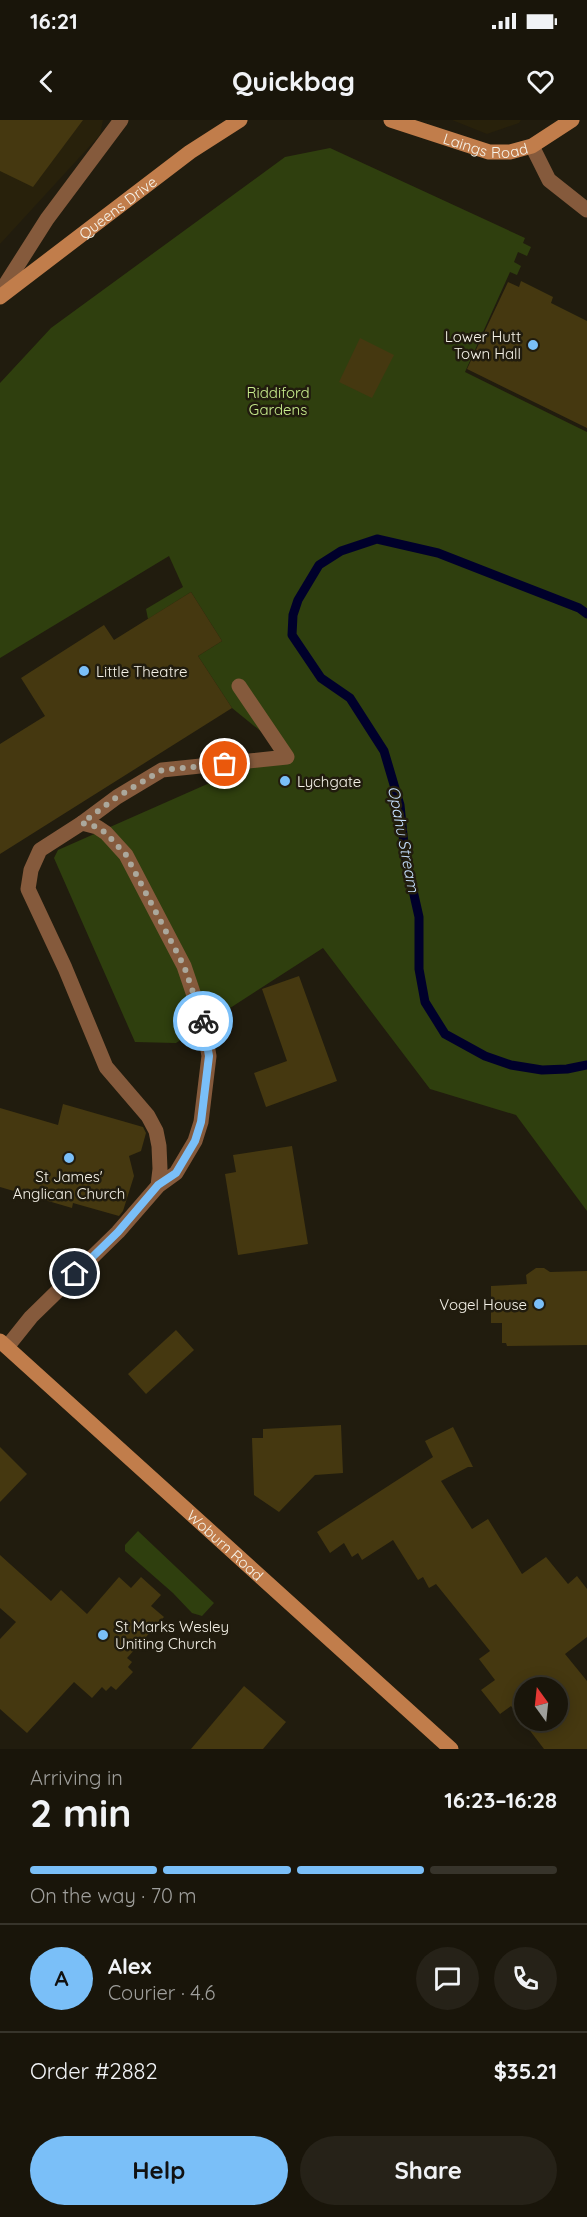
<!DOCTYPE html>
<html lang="en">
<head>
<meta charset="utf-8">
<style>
	body { margin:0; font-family:Quicksand,sans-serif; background:#262218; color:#f1f3f6; height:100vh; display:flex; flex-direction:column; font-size:22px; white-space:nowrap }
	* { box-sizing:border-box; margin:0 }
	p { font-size:20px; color:#9f9f9c }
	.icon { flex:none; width:33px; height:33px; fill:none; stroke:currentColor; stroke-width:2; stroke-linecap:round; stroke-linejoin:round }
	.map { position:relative; height:1629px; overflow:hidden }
	.panel { display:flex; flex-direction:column; background:#19150a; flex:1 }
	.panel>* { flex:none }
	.needle { width:39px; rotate:345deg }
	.tools { position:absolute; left:514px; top:1557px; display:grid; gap:12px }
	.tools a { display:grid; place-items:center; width:54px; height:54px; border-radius:50%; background:#19150a; box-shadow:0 3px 15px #0003,0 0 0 2px #37342b; font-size:30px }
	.pin { position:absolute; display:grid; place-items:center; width:51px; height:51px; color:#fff; margin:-26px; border:3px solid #fff; border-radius:50%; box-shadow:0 2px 6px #0007 }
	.courier { position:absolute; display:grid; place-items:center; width:60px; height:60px; margin:-30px; border:4px solid #7abff8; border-radius:50%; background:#fff; color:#222; box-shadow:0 2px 8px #0007 }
	.overview em { font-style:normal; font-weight:700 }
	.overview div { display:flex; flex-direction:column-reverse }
	.overview { display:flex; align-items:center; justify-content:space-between; height:102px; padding:0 30px }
	h1 { font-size:39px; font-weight:700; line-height:45px }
	.bar { display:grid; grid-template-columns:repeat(4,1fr); gap:9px 6px; align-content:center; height:72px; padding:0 30px }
	.bar i { height:8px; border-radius:4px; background:#37342b }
	.bar .active { background:#7abff8 }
	.bar p { grid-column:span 4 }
	.line { display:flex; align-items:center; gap:15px; padding:0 30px; border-top:2px solid #37342b }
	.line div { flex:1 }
	.round { display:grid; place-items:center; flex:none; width:63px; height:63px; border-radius:32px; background:#262218 }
	.cta { display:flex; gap:12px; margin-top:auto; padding:12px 30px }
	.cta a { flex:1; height:69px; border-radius:36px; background:#7abff8; color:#111; font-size:24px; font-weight:700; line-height:69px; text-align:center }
	.cta a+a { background:#262218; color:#f1f3f6 }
	.status { display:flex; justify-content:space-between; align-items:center; height:42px; padding:0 30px; background:#19150a; direction:ltr }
	.status svg { height:16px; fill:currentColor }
	header { display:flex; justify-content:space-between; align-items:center; height:78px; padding:0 30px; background:#19150a; font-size:27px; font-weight:700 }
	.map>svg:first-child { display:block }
	.built { fill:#28210b }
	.green { fill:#2f3f0e }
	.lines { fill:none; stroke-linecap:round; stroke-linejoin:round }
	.stream { stroke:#00002b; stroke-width:9 }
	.building { fill:#453810; fill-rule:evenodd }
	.service { stroke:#855a3c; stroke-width:15 }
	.minor { stroke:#855a3c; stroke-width:15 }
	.secondary { stroke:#c17d4b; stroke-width:15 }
	.done { stroke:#aba89c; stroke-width:6; stroke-dasharray:0 10.8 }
	.route { stroke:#7abff8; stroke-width:8 }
	.poi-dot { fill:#7abff8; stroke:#211c0e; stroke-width:2 }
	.labels { text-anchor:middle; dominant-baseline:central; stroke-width:5; stroke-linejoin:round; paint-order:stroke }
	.street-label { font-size:15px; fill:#f6f3e9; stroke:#211c0e }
	.poi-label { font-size:15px; fill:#f6f3e9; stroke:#211c0e; text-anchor:start }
	.park-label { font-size:15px; fill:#c9ee8e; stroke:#211c0e }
	.water-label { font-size:16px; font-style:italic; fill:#c5dffe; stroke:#211c0e }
</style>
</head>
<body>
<div class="status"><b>16:21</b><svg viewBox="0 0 49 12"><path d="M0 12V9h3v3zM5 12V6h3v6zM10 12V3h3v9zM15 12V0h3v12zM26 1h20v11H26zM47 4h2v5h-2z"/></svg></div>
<header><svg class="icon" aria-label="back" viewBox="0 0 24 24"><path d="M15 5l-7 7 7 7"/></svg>Quickbag<svg class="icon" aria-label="heart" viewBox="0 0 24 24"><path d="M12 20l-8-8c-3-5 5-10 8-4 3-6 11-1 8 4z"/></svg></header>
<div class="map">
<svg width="587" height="1629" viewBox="0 0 587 1629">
	<rect width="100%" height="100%" fill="#211c0e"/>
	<g class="built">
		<polygon points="0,0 103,0 100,15 0,124"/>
		<polygon points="452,0 521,0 519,3 487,14"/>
	</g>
	<g class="green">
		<polygon points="330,28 525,118 523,123 531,127 527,136 518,132 514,142 521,146 517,155 510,152 465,252 587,312 587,1091 516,995 430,969 323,828 176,923 135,922 54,738 58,730 284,630 232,588 198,536 222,521 191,472 148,499 146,489 183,467 169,436 0,538 0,263 51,208 285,37"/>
		<polygon points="138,1411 214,1483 202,1496 192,1493 173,1473 125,1431 125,1425"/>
	</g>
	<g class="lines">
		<polyline class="stream" points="587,494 579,488 438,433 377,419 341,431 319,445 298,480 293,495 292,515 321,558 350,578 384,631 400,685 405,735 419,797 419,849 425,882 445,914 485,936 511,945 542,950 567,949 587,945"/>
	</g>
	<g class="building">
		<polygon points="0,0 83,0 33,67 0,51"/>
		<polygon points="521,161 553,177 551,183 587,201 587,308 467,249 508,162 519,167"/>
		<polygon points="360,218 394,235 372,278 339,262"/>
		<polygon points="191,472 222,521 198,536 232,588 0,734 0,624 45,596 21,558 104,505 114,520"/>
		<polygon points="299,856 337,961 266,987 254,953 287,941 262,869"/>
		<polygon points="63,984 143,1007 146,1013 141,1031 129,1036 134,1056 123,1091 119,1096 73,1083 72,1088 0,1067 0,988 58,1005"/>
		<polygon points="292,1026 308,1124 238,1135 225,1054 236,1052 233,1035"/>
		<polygon points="536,1148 544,1148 550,1152 587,1151 587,1225 507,1226 506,1223 502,1223 502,1203 491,1203 491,1166 527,1164 526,1155"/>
		<polygon points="176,1210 194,1230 146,1274 128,1254"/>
		<polygon points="341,1305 343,1353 315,1355 279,1392 254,1375 252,1318 263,1318 263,1309"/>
		<path d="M453 1307 473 1347H468L441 1361 472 1409 488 1399 522 1454 546 1437 568 1464 577 1456 587 1469V1517L565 1534 587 1561V1629H544L511 1586 500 1594 481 1570 495 1560 479 1539 490 1531 436 1464 429 1468 423 1457 418 1460 393 1420 362 1440 358 1433 352 1437 344 1423 330 1433 317 1412 433 1337 425 1321ZM525 1568H558V1600H525Z"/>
		<polygon points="0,1327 27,1354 0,1382"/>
		<polygon points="0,1435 51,1481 61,1470 87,1494 119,1457 131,1468 141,1457 161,1475 151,1486 164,1497 127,1538 132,1542 128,1547 133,1552 116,1570 111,1566 106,1571 102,1567 92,1578 74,1562 27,1613 0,1589 0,1519 16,1502 0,1488"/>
		<polygon points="244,1566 286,1602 263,1629 191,1629"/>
	</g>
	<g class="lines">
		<g class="service">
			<polyline points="82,703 117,677 162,650 287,637 239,566"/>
			<polyline points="7,1227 31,1197 118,1112 158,1066 176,1053 195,1021 201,1002 209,936 203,902 184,846 126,735 106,713 97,707 82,703 40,730 31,750 28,769 65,848 106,947 148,996 156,1011 159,1026 160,1049 158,1066"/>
		</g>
		<g class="minor">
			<polyline points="532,26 549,60 587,90"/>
			<polyline points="0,173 47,99 121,0"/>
		</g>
		<g class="secondary">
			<path id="s1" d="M391 0 489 32H510L532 26 572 0"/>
			<path id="s2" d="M0 177 190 32 240 0"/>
			<path id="s3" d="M0 1221 451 1629"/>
		</g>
	</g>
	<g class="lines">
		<polyline class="done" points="203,901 184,846 126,735 106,713 97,707 82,703 117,677 162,650 225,644"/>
		<polyline class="route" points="75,1154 118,1112 158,1065 176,1053 195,1021 201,1002 209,936 203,901"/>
	</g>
	<g class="poi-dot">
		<circle cx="533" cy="225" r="6"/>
		<circle cx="84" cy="551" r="6"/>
		<circle cx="285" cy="661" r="6"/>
		<circle cx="69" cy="1038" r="6"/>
		<circle cx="539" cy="1184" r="6"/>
		<circle cx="103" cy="1515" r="6"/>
	</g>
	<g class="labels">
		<g class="street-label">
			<text stroke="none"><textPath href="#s1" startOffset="99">Laings Road</textPath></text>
			<text stroke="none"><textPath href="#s2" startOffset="148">Queens Drive</textPath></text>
			<text stroke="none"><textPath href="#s3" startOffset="304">Woburn Road</textPath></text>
		</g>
		<g class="poi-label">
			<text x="521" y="216" text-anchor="end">Lower Hutt<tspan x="521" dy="17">Town Hall</tspan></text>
			<text x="96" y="551">Little Theatre</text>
			<text x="297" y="661">Lychgate</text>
			<text x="69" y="1056" text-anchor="middle">St James'<tspan x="69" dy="17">Anglican Church</tspan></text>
			<text x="527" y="1184" text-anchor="end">Vogel House</text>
			<text x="115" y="1506">St Marks Wesley<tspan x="115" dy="17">Uniting Church</tspan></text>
		</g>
		<g class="park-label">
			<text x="278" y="272">Riddiford<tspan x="278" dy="17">Gardens</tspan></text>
		</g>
		<g class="water-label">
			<text transform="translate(404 719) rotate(79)">Opahu Stream</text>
		</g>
	</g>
</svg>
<div class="tools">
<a><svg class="needle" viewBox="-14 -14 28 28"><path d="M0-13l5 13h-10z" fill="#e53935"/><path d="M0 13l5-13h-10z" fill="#9f9f9c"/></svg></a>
</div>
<div class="pin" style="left:225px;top:644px;background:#ea580c"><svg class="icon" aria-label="bag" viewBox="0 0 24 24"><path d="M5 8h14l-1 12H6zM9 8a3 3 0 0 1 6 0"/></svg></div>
<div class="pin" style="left:75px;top:1154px;background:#1f2937"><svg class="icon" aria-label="home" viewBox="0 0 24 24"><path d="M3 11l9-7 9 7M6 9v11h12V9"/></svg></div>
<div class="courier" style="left:203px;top:901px"><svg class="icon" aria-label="bike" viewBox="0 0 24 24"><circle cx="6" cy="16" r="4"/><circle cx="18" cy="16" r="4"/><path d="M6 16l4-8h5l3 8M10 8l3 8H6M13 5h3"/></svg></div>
</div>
<section class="panel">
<div class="overview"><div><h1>2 min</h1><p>Arriving in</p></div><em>16:23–16:28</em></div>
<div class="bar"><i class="active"></i><i class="active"></i><i class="active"></i><i></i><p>On the way · 70 m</p></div>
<div class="line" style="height:108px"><b class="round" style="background:#7abff8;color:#111">A</b><div><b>Alex</b><p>Courier · 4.6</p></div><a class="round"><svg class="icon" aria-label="chat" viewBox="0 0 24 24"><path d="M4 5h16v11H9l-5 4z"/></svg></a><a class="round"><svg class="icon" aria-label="phone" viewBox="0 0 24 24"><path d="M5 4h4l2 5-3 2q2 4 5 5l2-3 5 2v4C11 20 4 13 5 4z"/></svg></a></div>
<div class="line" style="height:78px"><div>Order #2882</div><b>$35.21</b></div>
<div class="cta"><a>Help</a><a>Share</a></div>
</section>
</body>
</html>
